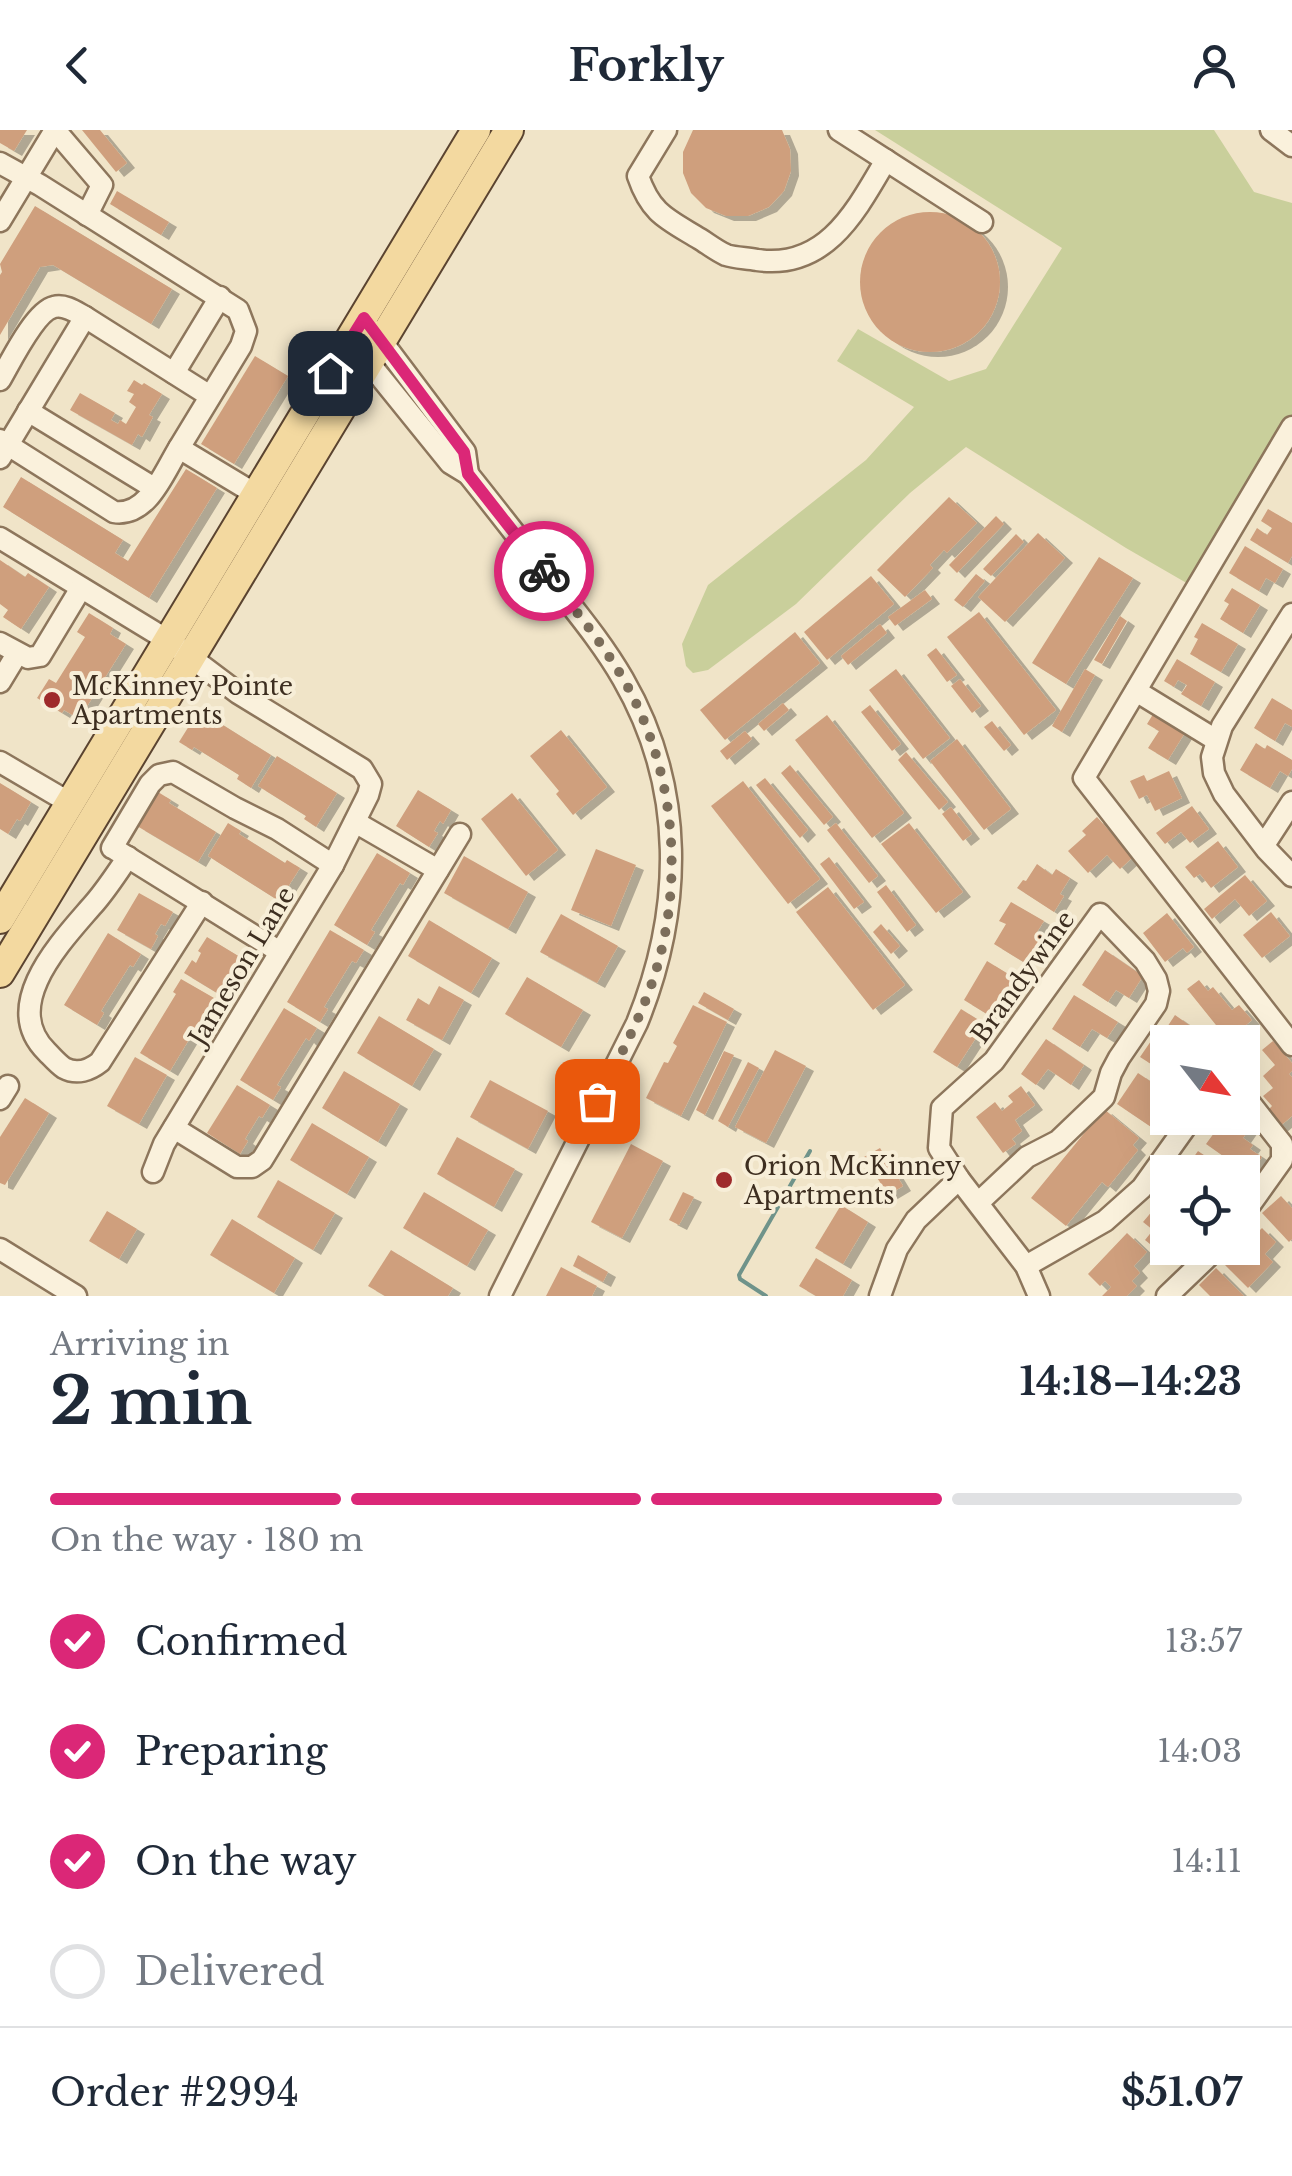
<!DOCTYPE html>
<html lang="en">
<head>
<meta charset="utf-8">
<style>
	body { margin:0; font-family:"Libre Baskerville",serif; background:#f2f2f3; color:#1f2937; height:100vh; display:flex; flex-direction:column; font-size:38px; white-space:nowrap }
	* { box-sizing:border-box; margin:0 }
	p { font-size:32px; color:#747a83 }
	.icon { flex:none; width:55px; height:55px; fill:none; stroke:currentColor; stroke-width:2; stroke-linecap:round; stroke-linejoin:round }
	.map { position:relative; height:1166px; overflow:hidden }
	.details { display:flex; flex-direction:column; background:#fff; flex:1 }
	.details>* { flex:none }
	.needle { width:65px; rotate:121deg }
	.controls { position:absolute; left:1150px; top:895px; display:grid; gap:20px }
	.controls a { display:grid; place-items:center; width:110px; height:110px; border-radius:0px; background:#fff; box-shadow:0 10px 40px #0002; font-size:50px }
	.pin { position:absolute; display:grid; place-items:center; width:85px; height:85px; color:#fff; margin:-42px; border-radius:20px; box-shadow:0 5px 15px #0006 }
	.courier { position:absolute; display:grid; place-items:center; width:100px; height:100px; margin:-50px; border:8px solid #db2777; border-radius:50%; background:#fff; color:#222; box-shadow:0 2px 12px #0007 }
	.headline em { font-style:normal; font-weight:700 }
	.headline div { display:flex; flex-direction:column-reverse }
	.headline { display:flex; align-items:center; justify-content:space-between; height:170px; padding:0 50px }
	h1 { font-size:65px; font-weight:700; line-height:75px }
	.bar { display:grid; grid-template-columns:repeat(4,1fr); gap:15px 10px; align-content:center; height:120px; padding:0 50px }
	.bar i { height:12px; border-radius:8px; background:#e0e1e3 }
	.bar .active { background:#db2777 }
	.bar p { grid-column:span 4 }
	.line { display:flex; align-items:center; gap:25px; padding:0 50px; border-top:2px solid #e0e1e3 }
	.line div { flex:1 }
	ol { padding:0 50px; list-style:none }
	li { display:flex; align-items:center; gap:30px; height:110px }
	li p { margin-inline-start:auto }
	li .icon { padding:10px; border-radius:50%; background:#db2777; color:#fff; stroke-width:4 }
	li:last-child { color:#747a83 }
	li i { width:55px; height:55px; border:5px solid #e0e1e3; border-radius:50% }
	header { display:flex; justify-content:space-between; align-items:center; height:130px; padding:0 50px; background:#fff; font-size:45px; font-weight:700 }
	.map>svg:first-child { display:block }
	.green { fill:#c9cf9b }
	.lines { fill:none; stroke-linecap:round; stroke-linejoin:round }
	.stream { stroke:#6f938a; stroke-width:4 }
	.building { fill:#cf9f7d; filter:url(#shadow) }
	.minor-casing { stroke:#8d765c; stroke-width:25 }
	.major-casing { stroke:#5b4430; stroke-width:32 }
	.minor { stroke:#faf1dc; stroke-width:20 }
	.major { stroke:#f3d9a0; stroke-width:28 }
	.done { stroke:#7c6e5b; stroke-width:10; stroke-dasharray:0 18 }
	.route { stroke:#db2777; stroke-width:12 }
	.poi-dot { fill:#9e2a2b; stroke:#f7eed8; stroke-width:4 }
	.labels { text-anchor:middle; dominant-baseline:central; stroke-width:8; stroke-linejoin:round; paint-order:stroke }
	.poi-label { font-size:25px; fill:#3d2e20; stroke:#f7eed8; text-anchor:start }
	.street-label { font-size:25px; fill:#3d2e20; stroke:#f7eed8 }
</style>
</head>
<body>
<header><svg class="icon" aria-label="back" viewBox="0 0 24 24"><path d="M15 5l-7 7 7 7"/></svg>Forkly<svg class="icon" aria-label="person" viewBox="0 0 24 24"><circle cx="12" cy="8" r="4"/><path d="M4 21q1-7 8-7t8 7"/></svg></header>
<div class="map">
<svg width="1292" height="1166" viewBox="0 0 1292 1166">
	<defs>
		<filter id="shadow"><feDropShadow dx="8" dy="5" stdDeviation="0" flood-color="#0004"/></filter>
	</defs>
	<rect width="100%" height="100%" fill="#f0e4c8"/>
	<polygon class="green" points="875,0 1214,0 1254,62 1292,73 1292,285 1190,455 1126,418 966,317 910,363 796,474 708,540 693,543 686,536 682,514 708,455 866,330 914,277 837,231 858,199 949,251 986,239 1062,118"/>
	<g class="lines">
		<polyline class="stream" points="766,1166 740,1149 739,1145 810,1021"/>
	</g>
	<g class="building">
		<polygon points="0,0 27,0 14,21 0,13"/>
		<polygon points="82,0 100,0 127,33 116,42"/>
		<polygon points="693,0 782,0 790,19 791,41 784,61 769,77 748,86 726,86 706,78 691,63 683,43 683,22"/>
		<polygon points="117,61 169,92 161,105 110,74"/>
		<polygon points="35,76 172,159 151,194 53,135 40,137 0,205 0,145 2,142 0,134"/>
		<circle cx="930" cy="152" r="70"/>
		<polygon points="255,226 288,246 234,334 201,314"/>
		<polygon points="134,250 142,255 144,253 162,264 149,285 153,287 142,307 138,304 132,315 70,280 80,263 115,283 111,290 118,294 120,290 126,294 136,277 129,272 134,264 127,261"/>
		<polygon points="186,339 217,358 149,468 3,377 21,347 123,410 115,423 128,431"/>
		<polygon points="949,367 977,393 947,423 944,420 930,435 933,438 905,467 877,440"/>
		<polygon points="1268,379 1292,393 1292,426 1288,433 1250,410 1257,398 1267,405 1272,398 1261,391"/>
		<polygon points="996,386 1004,394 957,443 949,435"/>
		<polygon points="1038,403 1065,428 1005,492 978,467"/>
		<polygon points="1016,404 1024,412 991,446 983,439"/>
		<polygon points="1245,416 1283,439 1275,453 1266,448 1259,461 1229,443"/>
		<polygon points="1099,427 1133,448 1066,554 1032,533"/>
		<polygon points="0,430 25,447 28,443 49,457 21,499 3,487 8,480 0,474"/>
		<polygon points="976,444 985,451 963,477 954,470"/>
		<polygon points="871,446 894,474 827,530 804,502"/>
		<polygon points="1232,458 1260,475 1243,503 1220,489 1229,474 1224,471"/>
		<polygon points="925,460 932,469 895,496 888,487"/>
		<polygon points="979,482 1056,580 1024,605 947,507"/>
		<polygon points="89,483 113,498 110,504 126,514 79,589 64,580 62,583 37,568 49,549 56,553 85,507 77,502"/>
		<polygon points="1120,486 1127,491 1102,534 1094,530"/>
		<polygon points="1202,493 1238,514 1221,542 1190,524 1198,509 1194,507"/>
		<polygon points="880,494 887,503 848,535 841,526"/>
		<polygon points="795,502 820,533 725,610 700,580"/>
		<polygon points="936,518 957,545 947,552 927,525"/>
		<polygon points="1177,529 1215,552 1201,576 1181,564 1187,555 1178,550 1174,557 1164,551"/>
		<polygon points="896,539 950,608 923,629 869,560"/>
		<polygon points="1085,539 1095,545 1062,602 1052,596"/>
		<polygon points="960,549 981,576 972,583 951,556"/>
		<polygon points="1272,568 1292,580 1292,597 1285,593 1275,611 1254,598"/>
		<polygon points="783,573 789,580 764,601 758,594"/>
		<polygon points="870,575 901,614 892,621 861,582"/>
		<polygon points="199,580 271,625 251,658 237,649 239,645 194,617 192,620 179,612"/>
		<polygon points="1155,581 1186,601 1168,630 1148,618 1159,601 1147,594"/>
		<polygon points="827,585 904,683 872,708 795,610"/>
		<polygon points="992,591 1011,615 1004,621 984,597"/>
		<polygon points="561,600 607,657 573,685 556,664 559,661 530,626"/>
		<polygon points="745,601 752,609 727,630 720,621"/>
		<polygon points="957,609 1011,679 984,700 930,631"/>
		<polygon points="1256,613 1265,619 1267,615 1292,630 1292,639 1288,646 1280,641 1270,658 1240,640"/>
		<polygon points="906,622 948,672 939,680 898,630"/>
		<polygon points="277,626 337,663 316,697 304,689 306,686 258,656"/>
		<polygon points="790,635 833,687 824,695 781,643"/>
		<polygon points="1169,641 1182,668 1155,681 1147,665 1139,669 1130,651 1144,645 1147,651"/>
		<polygon points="765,648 808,700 800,708 756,655"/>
		<polygon points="743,651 820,749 788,774 711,676"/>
		<polygon points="0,653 31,672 20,691 17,689 8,704 0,699"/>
		<polygon points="418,660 451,680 443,694 440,691 434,701 438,703 429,717 396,696"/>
		<polygon points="158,662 171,670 169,673 216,702 198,732 137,696"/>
		<polygon points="512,663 558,720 526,746 481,689"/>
		<polygon points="1192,676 1209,699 1190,713 1181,702 1165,714 1156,703"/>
		<polygon points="951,677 972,704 963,711 942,684"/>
		<polygon points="1097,687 1133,727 1120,739 1107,725 1088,743 1068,721 1086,705 1082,701"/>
		<polygon points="228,693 241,701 239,704 285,733 287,730 300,738 279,771 208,726"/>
		<polygon points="836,693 878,746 869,753 827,700"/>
		<polygon points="909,693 963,762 936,783 881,714"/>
		<polygon points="1218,711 1238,737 1211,758 1200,744 1194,748 1185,737"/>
		<polygon points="596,719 636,735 611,796 571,780"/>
		<polygon points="377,723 410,743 403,755 400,753 371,800 375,802 367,815 334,795"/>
		<polygon points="464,726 528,762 508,799 444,763"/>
		<polygon points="829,727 864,772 854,779 820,734"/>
		<polygon points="1037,734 1052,745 1056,739 1070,748 1060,764 1064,766 1054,782 1017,758 1023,750 1026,751"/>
		<polygon points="1245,745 1267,771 1249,786 1235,769 1212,789 1204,779"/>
		<polygon points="886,755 916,795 907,802 877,762"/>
		<polygon points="828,757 905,855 873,880 796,782"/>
		<polygon points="139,763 173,782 165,796 161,794 155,804 158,806 151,819 117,800"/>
		<polygon points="1011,772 1044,791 1037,802 1049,809 1040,824 1033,820 1025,833 994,814 1006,794 999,791"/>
		<polygon points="1271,782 1290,806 1262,828 1243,805"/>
		<polygon points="1167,783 1194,817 1187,823 1183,818 1165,832 1143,803"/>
		<polygon points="561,784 618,816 597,853 540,822"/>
		<polygon points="429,790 492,828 471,863 408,826"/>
		<polygon points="881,794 900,816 891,824 873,802"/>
		<polygon points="330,800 364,820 356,833 352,831 324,877 328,879 320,892 287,872"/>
		<polygon points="108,803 141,824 133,837 130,835 101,881 104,883 97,895 64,875"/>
		<polygon points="207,807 240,827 217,863 184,843 192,830 196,833 201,823 198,821"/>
		<polygon points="1105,820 1143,846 1129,868 1116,860 1108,872 1082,855"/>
		<polygon points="987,831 1018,850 995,889 964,870"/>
		<polygon points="527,847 583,880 561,917 505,884"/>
		<polygon points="181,849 214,868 170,941 140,923 176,864 173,862"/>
		<polygon points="1199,850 1208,861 1213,857 1232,880 1239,875 1252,890 1228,910 1187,859"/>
		<polygon points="439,856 464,870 442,910 406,890 418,868 429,875"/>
		<polygon points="704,862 734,879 728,890 698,873"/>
		<polygon points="1074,865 1118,892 1107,908 1092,899 1080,917 1052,899"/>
		<polygon points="693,875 727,892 681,986 646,968 664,932 668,933 677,916 673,913"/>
		<polygon points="284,878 317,898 309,911 306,908 277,955 281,957 273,970 240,950"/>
		<polygon points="961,879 985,894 957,937 933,922"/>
		<polygon points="1175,885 1202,904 1196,912 1168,912 1168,945 1140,927 1151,911 1156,914"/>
		<polygon points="379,886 434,919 412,956 357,923"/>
		<polygon points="1046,909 1084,935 1071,955 1048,939 1036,955 1021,944"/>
		<polygon points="1273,911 1292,933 1292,941 1289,944 1292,947 1292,986 1278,998 1265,983 1272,976 1263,966 1273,958 1263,946 1275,935 1262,920"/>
		<polygon points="775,920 806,936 766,1013 735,997"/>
		<polygon points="724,921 734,925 705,985 696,980"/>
		<polygon points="135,927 167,945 139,994 107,976"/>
		<polygon points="748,932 759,938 728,997 718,991"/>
		<polygon points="344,941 400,974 378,1012 322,978"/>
		<polygon points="1138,943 1168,963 1168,980 1154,999 1117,974"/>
		<polygon points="490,950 548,981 528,1019 470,987"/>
		<polygon points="237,955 270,975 262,988 259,986 245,1009 248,1011 240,1024 207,1003"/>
		<polygon points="1021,956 1035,975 1015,990 1022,1001 1012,1009 1016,1014 1003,1023 976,987 995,972 1002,981 1013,972 1008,966"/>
		<polygon points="25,968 49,983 5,1055 0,1053 0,1007"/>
		<polygon points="1104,979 1139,1008 1133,1015 1138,1020 1108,1057 1102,1052 1066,1096 1031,1068"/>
		<polygon points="1242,984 1254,992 1243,1008 1253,1015 1250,1019 1262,1027 1250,1045 1206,1014 1225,988 1242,988"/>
		<polygon points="312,993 369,1027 347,1064 290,1030"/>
		<polygon points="457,1007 515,1039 494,1077 437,1044"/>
		<polygon points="631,1014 663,1031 622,1108 591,1092"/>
		<polygon points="880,1018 903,1056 888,1065 864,1027"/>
		<polygon points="1198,1021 1229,1042 1183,1042"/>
		<polygon points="278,1050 335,1083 313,1120 257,1087"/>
		<polygon points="424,1062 488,1100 467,1136 403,1098"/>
		<polygon points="683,1062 694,1067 679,1095 669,1090"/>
		<polygon points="1281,1066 1292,1078 1292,1109 1289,1112 1262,1083"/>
		<polygon points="1168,1073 1168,1115 1162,1111 1156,1119 1145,1110 1153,1100 1143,1092 1154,1079 1159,1083"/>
		<polygon points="841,1075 868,1092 843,1134 815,1118"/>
		<polygon points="107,1081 137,1099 119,1129 89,1111"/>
		<polygon points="232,1089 295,1128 274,1163 210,1125"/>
		<polygon points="1262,1098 1276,1112 1265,1124 1273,1132 1248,1158 1225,1135"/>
		<polygon points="1127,1103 1147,1122 1134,1136 1140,1143 1132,1151 1137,1156 1127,1166 1102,1166 1111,1157 1105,1151 1100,1156 1088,1144"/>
		<polygon points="391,1120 453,1158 448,1166 385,1166 368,1156"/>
		<polygon points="578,1125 608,1142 603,1152 573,1136"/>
		<polygon points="816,1128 852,1150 843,1166 816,1166 799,1156"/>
		<polygon points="561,1137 597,1156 592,1166 546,1166"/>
		<polygon points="1216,1138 1244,1166 1210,1166 1199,1155"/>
	</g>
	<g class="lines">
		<g class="minor-casing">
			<g id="minor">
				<polyline points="55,0 102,55 87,85"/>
				<path d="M666 0 638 46C651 84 667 89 700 109 708 114 717 121 726 125 735 128 747 128 757 130 826 140 856 81 886 30"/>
				<polyline points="839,0 982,92"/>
				<polyline points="1271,0 1292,16"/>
				<polyline points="0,33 40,55 238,180 246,201 241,216 179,318 257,365"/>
				<polyline points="0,91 55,0"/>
				<polyline points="374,201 465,322 468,344"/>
				<path d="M361 223 450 333 468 344C496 379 524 415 552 451 577 483 603 514 623 549 686 658 683 780 637 893L500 1166"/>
				<polyline points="174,243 220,167"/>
				<path d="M0 250C10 233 35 181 54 177 65 174 76 182 85 187L210 266"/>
				<polyline points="28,281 154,358"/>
				<polyline points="1292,297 1084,648 1292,915"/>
				<path d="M0 310 114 382C148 387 164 342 179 318"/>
				<polyline points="0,328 85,187"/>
				<polyline points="0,408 169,511 238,563 362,639 371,654 368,665 333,735 164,1014 153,1042"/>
				<polyline points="1292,484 1222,596 1212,627 1214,643 1224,664 1266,719 1292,746"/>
				<polyline points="0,513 28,528 40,526 81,458"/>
				<polyline points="0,552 17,524"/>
				<polyline points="1136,561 1216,610"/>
				<polyline points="0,632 70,673"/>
				<polyline points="355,692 438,740"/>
				<polyline points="1264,715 1292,672"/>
				<polyline points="112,718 150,654 159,645 173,642 235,678 277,699 333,735"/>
				<polyline points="116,720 280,822"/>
				<path d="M128 727C116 744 105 762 91 777 59 814 0 876 47 922 52 927 58 934 64 938 77 945 90 940 100 932L202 772"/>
				<polyline points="1242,963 1282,1014 1282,1030 1242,1086"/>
				<polyline points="0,969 8,956"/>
				<polyline points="174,998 237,1037 252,1037 262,1030 460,704"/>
				<polyline points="978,1073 1027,1027 1058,1011 1104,967 1111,943 1119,928 1156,874 1159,861 1156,849 1145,831 1100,784 994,931 942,978 939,1018 959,1049 1026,1136 1039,1166"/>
				<polyline points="0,1119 76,1166"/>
				<polyline points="1026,1136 1105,1091 1142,1058 1192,988"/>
				<polyline points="880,1166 897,1119 916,1090 959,1049"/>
				<polyline points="1167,1166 1217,1118"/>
			</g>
		</g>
		<g class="major-casing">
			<g id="major">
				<polyline points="0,789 476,0"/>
				<polyline points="0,843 509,0"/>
			</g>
		</g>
		<use href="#minor" class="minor"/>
		<use href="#major" class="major"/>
	</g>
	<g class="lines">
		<path class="done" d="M544 441C572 476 602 512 625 552 675 640 685 751 654 847 640 890 618 930 597 971"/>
		<polyline class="route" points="330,243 364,188 464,322 468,344 544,441"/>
	</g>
	<g class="poi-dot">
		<circle cx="52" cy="570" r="10"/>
		<circle cx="724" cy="1050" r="10"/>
	</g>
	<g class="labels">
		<g class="poi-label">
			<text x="72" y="556">McKinney Pointe<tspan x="72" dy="29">Apartments</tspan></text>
			<text x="744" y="1036">Orion McKinney<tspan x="744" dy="29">Apartments</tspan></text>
		</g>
		<g class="street-label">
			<text transform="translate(242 836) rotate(-59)">Jameson Lane</text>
			<text transform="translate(1023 847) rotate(-54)">Brandywine</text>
		</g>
	</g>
</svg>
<div class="controls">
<a><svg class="needle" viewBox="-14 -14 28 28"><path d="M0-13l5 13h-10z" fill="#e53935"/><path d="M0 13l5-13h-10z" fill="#747a83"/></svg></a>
<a><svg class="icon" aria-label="locate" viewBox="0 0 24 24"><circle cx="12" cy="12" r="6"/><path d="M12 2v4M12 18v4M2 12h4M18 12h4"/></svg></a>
</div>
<div class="pin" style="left:597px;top:971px;background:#ea580c"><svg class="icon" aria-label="bag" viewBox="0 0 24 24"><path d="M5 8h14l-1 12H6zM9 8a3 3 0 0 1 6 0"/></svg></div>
<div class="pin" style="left:330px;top:243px;background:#1f2937"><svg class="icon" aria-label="home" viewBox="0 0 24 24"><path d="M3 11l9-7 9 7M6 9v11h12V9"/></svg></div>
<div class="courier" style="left:544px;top:441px"><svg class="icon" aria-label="bike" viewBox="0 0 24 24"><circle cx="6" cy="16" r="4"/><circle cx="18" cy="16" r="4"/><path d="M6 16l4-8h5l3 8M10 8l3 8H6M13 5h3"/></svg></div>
</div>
<section class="details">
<div class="headline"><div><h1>2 min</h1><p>Arriving in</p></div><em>14:18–14:23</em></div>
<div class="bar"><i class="active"></i><i class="active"></i><i class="active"></i><i></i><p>On the way · 180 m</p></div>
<ol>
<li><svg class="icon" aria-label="check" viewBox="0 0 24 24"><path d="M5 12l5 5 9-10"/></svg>Confirmed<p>13:57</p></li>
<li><svg class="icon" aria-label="check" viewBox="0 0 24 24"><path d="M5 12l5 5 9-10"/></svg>Preparing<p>14:03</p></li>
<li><svg class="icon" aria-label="check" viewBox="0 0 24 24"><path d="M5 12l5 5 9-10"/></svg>On the way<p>14:11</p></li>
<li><i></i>Delivered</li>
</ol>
<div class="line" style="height:130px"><div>Order #2994</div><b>$51.07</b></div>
</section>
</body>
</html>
